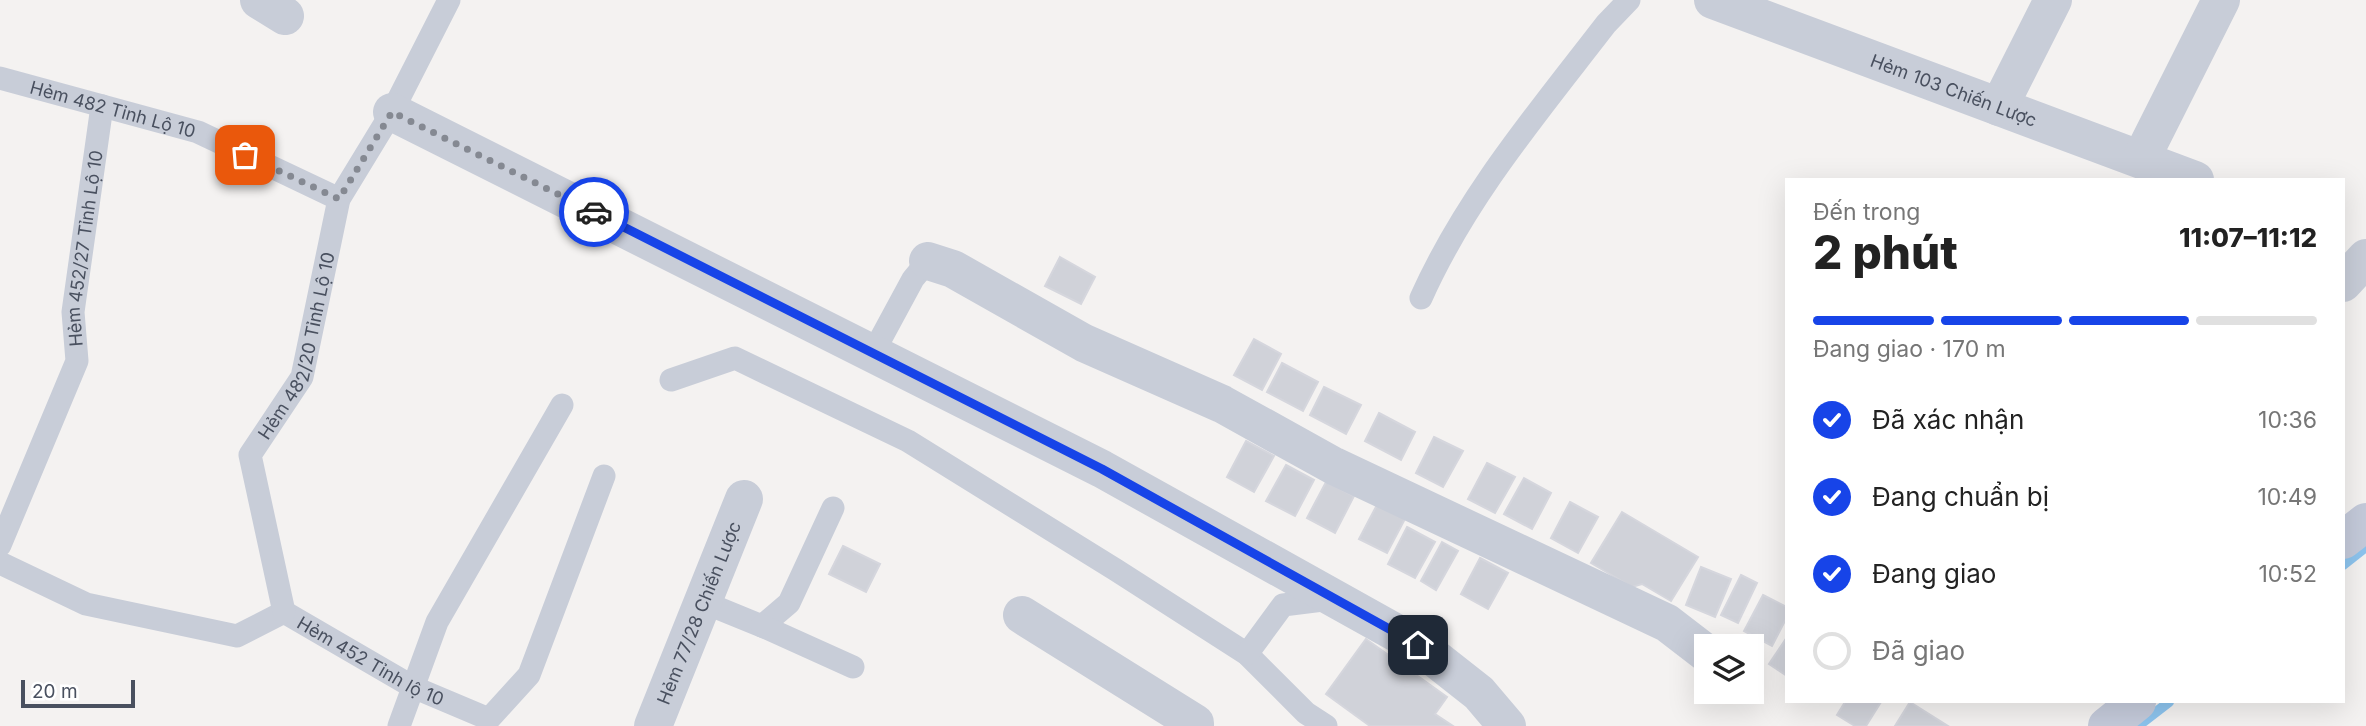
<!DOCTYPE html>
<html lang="vi">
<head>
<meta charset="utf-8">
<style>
	body { margin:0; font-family:Inter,sans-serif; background:#f6f6f6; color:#222; height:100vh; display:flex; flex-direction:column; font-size:26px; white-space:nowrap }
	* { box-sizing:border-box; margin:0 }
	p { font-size:23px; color:#767676 }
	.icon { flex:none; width:38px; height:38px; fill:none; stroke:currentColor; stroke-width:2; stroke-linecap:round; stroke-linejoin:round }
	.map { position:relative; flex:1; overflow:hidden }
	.details { position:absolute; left:1785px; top:178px; width:560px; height:525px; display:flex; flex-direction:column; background:#fff; border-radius:0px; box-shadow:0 7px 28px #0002 }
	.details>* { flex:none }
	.controls { position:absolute; left:1694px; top:634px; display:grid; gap:14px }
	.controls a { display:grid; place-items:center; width:70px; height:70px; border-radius:0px; background:#fff; box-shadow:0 7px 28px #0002; font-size:35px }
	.scale { position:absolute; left:21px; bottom:18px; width:114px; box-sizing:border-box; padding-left:7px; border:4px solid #49505f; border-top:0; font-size:19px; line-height:24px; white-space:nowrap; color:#49505f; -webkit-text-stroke:5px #fff; paint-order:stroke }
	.pin { position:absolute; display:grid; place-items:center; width:60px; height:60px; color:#fff; margin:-30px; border-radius:14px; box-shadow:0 4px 10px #0006 }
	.courier { position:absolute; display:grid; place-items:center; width:70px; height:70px; margin:-35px; border:5px solid #1744e8; border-radius:50%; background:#fff; color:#222; box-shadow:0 2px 9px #0007 }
	.overview em { font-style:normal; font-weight:800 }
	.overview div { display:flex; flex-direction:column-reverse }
	.overview { display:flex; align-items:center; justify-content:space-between; height:119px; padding:0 28px }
	h1 { font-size:46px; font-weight:800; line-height:52px }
	.bar { display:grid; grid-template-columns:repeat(4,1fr); gap:10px 7px; align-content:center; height:84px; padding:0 28px }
	.bar i { height:9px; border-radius:5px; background:#e0e0e0 }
	.bar .selected { background:#1744e8 }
	.bar p { grid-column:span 4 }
	ol { padding:0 28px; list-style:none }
	li { display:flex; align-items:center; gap:21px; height:77px }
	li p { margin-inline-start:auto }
	li .icon { padding:7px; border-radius:50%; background:#1744e8; color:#fff; stroke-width:4 }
	li:last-child { color:#767676 }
	li i { width:38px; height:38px; border:4px solid #e0e0e0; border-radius:50% }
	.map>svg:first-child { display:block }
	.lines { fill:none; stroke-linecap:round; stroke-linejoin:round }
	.stream { stroke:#8dc4ee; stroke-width:10 }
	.building { fill:#d0d2d9; stroke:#d5d6dd; stroke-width:2 }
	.lane { stroke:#c8cdd8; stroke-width:23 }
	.street { stroke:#c8cdd8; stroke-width:38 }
	.secondary { stroke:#c4cada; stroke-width:38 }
	.done { stroke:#858992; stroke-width:7; stroke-dasharray:0 12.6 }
	.route { stroke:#1744e8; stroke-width:9 }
	.labels { text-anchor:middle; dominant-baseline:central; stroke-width:5; stroke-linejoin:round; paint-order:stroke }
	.street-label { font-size:18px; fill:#49505f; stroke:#fff }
</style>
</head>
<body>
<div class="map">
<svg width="2366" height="726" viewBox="0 0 2366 726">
	<rect width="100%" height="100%" fill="#f4f2f1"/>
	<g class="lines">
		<g class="stream">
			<polyline points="2343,565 2366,547"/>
			<polyline points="2138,726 2169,702"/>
		</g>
	</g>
	<g class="building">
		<polygon points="1060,257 1095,277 1081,304 1045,286"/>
		<polygon points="1254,339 1281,354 1262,390 1234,375"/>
		<polygon points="1282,363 1318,382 1303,411 1267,392"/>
		<polygon points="1324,387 1361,405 1346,434 1310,415"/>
		<polygon points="1379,413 1415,432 1401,460 1365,441"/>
		<polygon points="1434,437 1463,451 1443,487 1416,473"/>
		<polygon points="1246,441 1274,456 1254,492 1227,477"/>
		<polygon points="1487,463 1515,477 1495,513 1468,499"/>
		<polygon points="1286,465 1314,480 1295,516 1266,501"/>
		<polygon points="1524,478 1551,493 1532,529 1504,514"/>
		<polygon points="1326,482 1354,496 1335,533 1307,518"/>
		<polygon points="1570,502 1598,517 1578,553 1551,538"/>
		<polygon points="1378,503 1406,517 1387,553 1359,539"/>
		<polygon points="1622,512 1698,557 1671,601 1642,584 1632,587 1591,563"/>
		<polygon points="1407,527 1435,542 1415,578 1388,564"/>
		<polygon points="1442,542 1458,551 1436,590 1421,581"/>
		<polygon points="843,546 880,564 866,592 829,574"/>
		<polygon points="1480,558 1508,573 1488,609 1461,594"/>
		<polygon points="1701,567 1731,579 1715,617 1686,605"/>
		<polygon points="1741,575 1757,583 1738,623 1721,615"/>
		<polygon points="1763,595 1787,607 1787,617 1772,646 1744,631"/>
		<polygon points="1787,637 1787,676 1769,664"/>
		<polygon points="1366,639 1447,697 1435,714 1453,726 1370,726 1326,694"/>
		<polygon points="1845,702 1881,702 1866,726 1855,726 1837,715"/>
		<polygon points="1910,702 1948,726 1895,726"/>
	</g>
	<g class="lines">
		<g class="lane">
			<path id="s1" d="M0 78 198 132 339 199"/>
			<path d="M1421 298C1466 197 1539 111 1606 24L1629 0"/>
			<polyline points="873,353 913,279 928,261"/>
			<polyline points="671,380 735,358 908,441 1116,570 1247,654 1306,713 1326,726"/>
			<path id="s2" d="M0 545 77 361 73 312 102 106"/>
			<path id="s3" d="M0 563 86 604 237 636 284 612 413 687 489 719 529 675 604 476"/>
			<polyline points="703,602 762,626 789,603 833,508"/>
			<path id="s4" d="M284 612 250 455 302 377 339 199 392 112 449 0"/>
			<polyline points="762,626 853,667"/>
			<polyline points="1247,654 1283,605 1331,599"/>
			<polyline points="399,726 437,622 562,405"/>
		</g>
		<g class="street">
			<polyline points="259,0 285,16"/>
			<path id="s5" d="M1713 0 2195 180"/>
			<polyline points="1999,107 2053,0"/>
			<polyline points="392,112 1102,469 1418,645 1479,693 1507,726"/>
			<polyline points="2141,159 2221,0"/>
			<polyline points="928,261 953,269 1084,343 1222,404 1334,466 1667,623 1706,653"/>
			<polyline points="2343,283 2366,258"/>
			<polyline points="1022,615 1195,723 1195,726"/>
			<path id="s6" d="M653 726 744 499"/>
		</g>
		<g class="secondary">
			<polyline points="2343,540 2366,522"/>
			<polyline points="2107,726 2137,702"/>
		</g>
	</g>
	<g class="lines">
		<polyline class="done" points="245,155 339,199 392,112 594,212"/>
		<polyline class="route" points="594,212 1102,469 1418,645"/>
	</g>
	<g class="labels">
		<g class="street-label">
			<text stroke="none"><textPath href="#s5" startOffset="257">Hẻm 103 Chiến Lược</textPath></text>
			<text stroke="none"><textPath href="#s1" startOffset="117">Hẻm 482 Tỉnh Lộ 10</textPath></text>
			<text stroke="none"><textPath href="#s2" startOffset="313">Hẻm 452/27 Tỉnh Lộ 10</textPath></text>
			<text stroke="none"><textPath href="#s4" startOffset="282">Hẻm 482/20 Tỉnh Lộ 10</textPath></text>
			<text stroke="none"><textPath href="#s6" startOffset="122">Hẻm 77/28 Chiến Lược</textPath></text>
			<text stroke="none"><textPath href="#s3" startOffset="402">Hẻm 452 Tỉnh lộ 10</textPath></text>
		</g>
	</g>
</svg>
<div class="controls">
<a><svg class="icon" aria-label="layers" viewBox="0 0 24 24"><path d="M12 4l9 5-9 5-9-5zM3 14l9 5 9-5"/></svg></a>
</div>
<div class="scale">20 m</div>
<div class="pin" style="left:245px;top:155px;background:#ea580c"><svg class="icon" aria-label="bag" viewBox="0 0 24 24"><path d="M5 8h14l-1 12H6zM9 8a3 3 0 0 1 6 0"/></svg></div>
<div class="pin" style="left:1418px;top:645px;background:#1f2937"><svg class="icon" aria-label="home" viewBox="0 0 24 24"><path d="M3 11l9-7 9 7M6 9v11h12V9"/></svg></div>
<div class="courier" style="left:594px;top:212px"><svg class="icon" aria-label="car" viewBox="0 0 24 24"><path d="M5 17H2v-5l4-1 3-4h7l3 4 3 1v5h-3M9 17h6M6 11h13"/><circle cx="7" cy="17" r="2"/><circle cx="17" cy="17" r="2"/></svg></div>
<section class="details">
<div class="overview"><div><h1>2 phút</h1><p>Đến trong</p></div><em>11:07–11:12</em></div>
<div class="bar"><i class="selected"></i><i class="selected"></i><i class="selected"></i><i></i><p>Đang giao · 170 m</p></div>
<ol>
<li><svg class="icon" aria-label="check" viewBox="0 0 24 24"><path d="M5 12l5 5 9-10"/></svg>Đã xác nhận<p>10:36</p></li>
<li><svg class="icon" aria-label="check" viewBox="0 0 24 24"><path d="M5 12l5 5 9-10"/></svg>Đang chuẩn bị<p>10:49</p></li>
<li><svg class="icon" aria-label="check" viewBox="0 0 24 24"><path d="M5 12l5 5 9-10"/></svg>Đang giao<p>10:52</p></li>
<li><i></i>Đã giao</li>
</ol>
</section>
</div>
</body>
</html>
